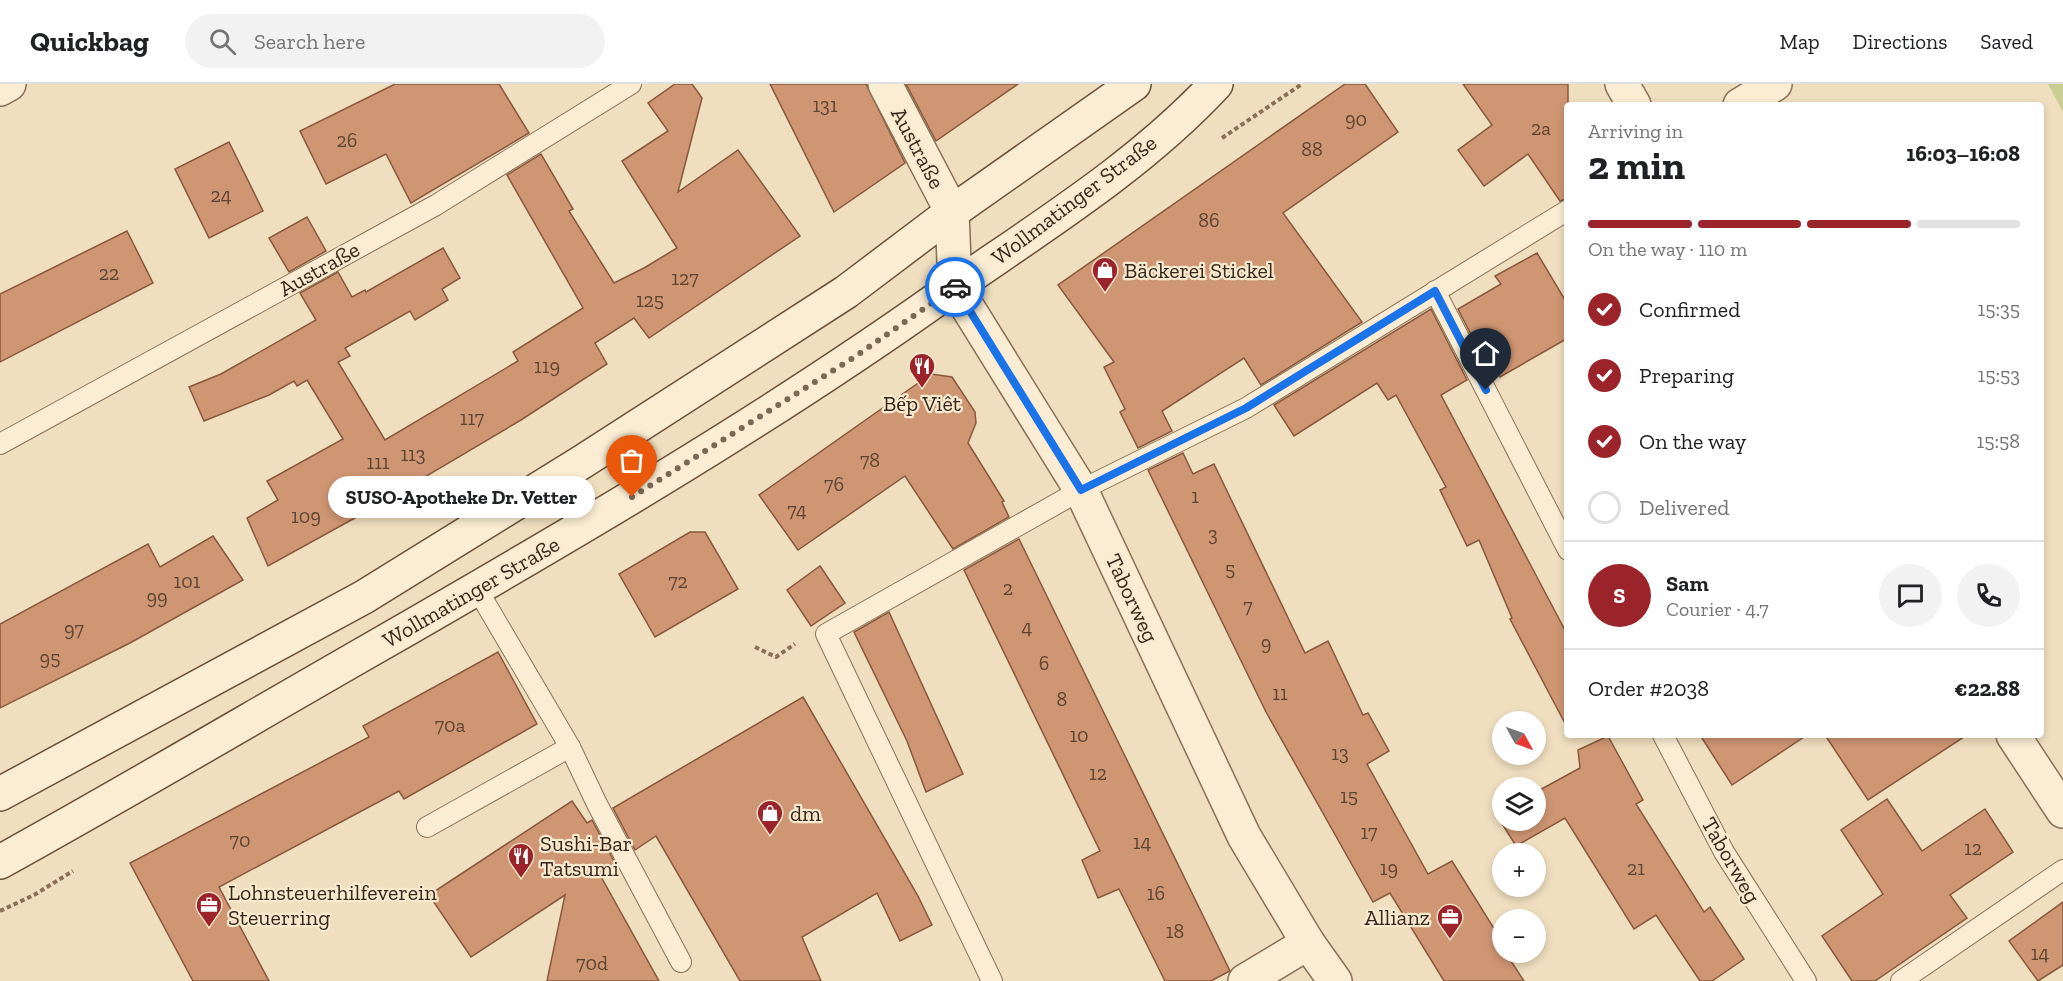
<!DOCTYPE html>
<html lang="en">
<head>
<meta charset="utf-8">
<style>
	body { margin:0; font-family:"Zilla Slab",serif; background:#f2f2f2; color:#202124; height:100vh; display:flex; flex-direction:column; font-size:22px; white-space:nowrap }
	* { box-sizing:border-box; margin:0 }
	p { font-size:20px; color:#757577 }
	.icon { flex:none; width:33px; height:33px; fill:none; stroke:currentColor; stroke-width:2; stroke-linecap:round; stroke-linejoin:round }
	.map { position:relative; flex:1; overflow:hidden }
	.panel { position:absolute; left:1564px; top:18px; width:480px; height:636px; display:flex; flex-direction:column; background:#fff; border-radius:6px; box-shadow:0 3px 9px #0003 }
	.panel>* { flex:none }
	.needle { width:39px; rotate:130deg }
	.fabs { position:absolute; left:1492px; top:627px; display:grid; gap:12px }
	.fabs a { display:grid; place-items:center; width:54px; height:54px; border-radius:50%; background:#fff; box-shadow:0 3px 9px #0003; font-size:30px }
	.pin { position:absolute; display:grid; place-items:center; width:51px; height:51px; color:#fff; margin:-62px -26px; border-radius:50% 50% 50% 0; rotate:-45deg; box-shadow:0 0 6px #0007 }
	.pin .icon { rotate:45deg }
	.courier { position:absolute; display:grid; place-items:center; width:60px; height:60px; margin:-30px; border:4px solid #1a73e8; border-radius:50%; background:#fff; color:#222; box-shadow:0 2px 8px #0007 }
	.bubble { position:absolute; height:42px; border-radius:21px; background:#fff; box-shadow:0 3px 9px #0003; font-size:20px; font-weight:800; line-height:42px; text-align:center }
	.head em { font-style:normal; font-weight:800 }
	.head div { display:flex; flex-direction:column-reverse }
	.head { display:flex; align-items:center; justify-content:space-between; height:102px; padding:0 24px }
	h1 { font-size:39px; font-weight:800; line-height:45px }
	.bar { display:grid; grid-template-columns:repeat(4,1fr); gap:9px 6px; align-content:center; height:72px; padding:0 24px }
	.bar i { height:8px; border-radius:4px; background:#e0e0e0 }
	.bar .current { background:#9a2429 }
	.bar p { grid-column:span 4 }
	.line { display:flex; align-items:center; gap:15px; padding:0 24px; border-top:2px solid #e0e0e0 }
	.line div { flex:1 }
	.round { display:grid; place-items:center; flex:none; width:63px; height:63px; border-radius:32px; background:#f2f2f2 }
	ol { padding:0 24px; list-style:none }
	li { display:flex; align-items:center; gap:18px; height:66px }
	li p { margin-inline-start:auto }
	li .icon { padding:6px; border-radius:50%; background:#9a2429; color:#fff; stroke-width:4 }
	li:last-child { color:#757577 }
	li i { width:33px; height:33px; border:3px solid #e0e0e0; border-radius:50% }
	header { display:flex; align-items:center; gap:36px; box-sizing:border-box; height:84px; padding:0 30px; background:#fff; border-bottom:2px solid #e0e0e0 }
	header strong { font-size:28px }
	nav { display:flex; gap:33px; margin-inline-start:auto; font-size:21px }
	.search { width:420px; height:54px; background:#f2f2f2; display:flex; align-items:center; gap:15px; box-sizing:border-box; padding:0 21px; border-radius:33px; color:#757577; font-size:22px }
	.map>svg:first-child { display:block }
	.green { fill:#c9ce93 }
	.building { fill:#cf9673; stroke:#89583c; stroke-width:1.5 }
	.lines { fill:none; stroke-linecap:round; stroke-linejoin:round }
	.service-casing { stroke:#897057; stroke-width:22 }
	.minor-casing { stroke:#897057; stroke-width:36 }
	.secondary-casing { stroke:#6b513a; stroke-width:36 }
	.path { stroke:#897057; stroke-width:4; stroke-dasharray:4.5 3; stroke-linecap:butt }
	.service { stroke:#faedd3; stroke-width:20 }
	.minor { stroke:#faedd3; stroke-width:33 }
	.secondary { stroke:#faedd3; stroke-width:33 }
	.done { stroke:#786855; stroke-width:6; stroke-dasharray:0 10.8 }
	.route { stroke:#1a73e8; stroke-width:8 }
	.labels { text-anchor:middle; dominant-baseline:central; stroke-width:4.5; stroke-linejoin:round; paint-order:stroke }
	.number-label { font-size:20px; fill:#5e4432 }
	.street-label { font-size:22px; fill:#38281c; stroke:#f7eacf }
	.poi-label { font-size:22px; fill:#38281c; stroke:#f7eacf; text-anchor:start }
</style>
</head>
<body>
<header>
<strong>Quickbag</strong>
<div class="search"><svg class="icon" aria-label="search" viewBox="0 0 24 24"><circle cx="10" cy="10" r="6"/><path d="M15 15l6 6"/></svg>Search here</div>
<nav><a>Map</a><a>Directions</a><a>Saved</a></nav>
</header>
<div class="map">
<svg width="2063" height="897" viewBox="0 0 2063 897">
	<rect width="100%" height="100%" fill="#f0dfbf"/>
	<polygon class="green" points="2048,0 2063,0 2063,28"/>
	<g class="building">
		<polygon points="395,0 499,0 529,49 411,119 386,70 326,100 300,47"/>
		<polygon points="675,0 692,0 702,14 678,108 738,66 800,152 649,254 634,234 595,259 607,280 521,336 364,429 268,482 247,434 278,416 267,397 343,355 307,296 297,302 294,297 269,311 204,337 189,303 221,290 316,236 300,209 338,188 352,213 365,206 366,208 443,164 460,194 442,205 448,216 415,236 410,227 345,264 350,272 338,278 385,356 518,277 513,268 583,224 507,91 541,70 573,125 569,127 614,199 644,184 677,164 622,77 668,47 648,19"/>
		<polygon points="770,0 866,0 905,79 834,128"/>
		<polygon points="906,0 1018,0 936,57"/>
		<polygon points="1345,0 1365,0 1398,48 1283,129 1362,238 1261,301 1244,274 1162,327 1172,347 1138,364 1120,328 1125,325 1104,283 1114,278 1058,201"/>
		<polygon points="1463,0 1568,0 1568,114 1560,117 1528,70 1484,102 1458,66 1492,41"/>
		<polygon points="229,58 263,127 209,154 175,85"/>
		<polygon points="307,133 326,167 289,188 269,154"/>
		<polygon points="127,147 153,199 0,278 0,210"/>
		<polygon points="1537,169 1568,221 1568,254 1500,293 1493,282 1488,284 1458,225 1501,200 1495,192"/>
		<polygon points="1431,225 1467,296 1441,311 1568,552 1568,645 1510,535 1512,534 1479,456 1467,462 1440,406 1446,403 1396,311 1388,316 1377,299 1294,352 1274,321"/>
		<polygon points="931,290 952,293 975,328 976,339 968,359 1004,417 1002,418 1009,433 953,465 905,392 798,466 759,411"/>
		<polygon points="1183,369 1193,390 1214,380 1305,569 1328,557 1363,631 1368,629 1389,667 1367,680 1428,790 1452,777 1503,859 1503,868 1509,868 1507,871 1524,897 1444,897 1390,809 1373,818 1266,628 1148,386"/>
		<polygon points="690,448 705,448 738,505 655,553 619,490"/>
		<polygon points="213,452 243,496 130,559 0,624 0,540 148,460 160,483"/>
		<polygon points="1019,455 1230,887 1211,897 1165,897 1119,805 1098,814 1082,776 1100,767 964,486"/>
		<polygon points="820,482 845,519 811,542 787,506"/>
		<polygon points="889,528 963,690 926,708 907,657 854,548"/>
		<polygon points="498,568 537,640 404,715 399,707 219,803 269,897 193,897 130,779 369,653 363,642"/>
		<polygon points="803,613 918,812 932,841 900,857 877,809 802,853 821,897 740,897 656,752 635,766 613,724"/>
		<polygon points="1700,651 1807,651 1732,701"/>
		<polygon points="1825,651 1967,651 1868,716"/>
		<polygon points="1608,652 1643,716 1636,720 1704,828 1710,823 1744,875 1712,897 1700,897 1656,831 1634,845 1565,734 1516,762 1496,730 1503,727 1503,736 1536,736 1536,708 1580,684 1578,666"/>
		<polygon points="1887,715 1922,767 1985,725 2013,768 1950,811 1967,834 1875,897 1852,897 1822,852 1883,810 1841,746"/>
		<polygon points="572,717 587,739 592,736 615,779 599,789 659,897 547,897 565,811 471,873 429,811"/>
		<polygon points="2063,818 2063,881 2038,897 2009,857"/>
	</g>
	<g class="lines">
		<g class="service-casing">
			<g id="service">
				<polyline points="1435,207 1568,466"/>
				<polyline points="0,360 436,121 631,0"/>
				<polyline points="1663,651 1724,768 1806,897"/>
				<polyline points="570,663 597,720 681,878"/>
				<polyline points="427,743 570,663 477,505"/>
				<polyline points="992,897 826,550 1081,406 1246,324 1568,126"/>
				<polyline points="1901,897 2063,786"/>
			</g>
		</g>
		<g class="minor-casing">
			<g id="minor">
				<polyline points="885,0 952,128 955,203 1081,406 1244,752 1308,859 1335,897"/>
				<polyline points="1622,0 1634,21"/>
				<polyline points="0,5 9,0"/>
				<polyline points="1740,21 1775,0"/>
				<polyline points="2013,651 2063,727"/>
				<polyline points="1245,897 1308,859"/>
			</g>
		</g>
		<g class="secondary-casing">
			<g id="secondary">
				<polyline points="0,710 364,513 582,378 846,208 952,128 1134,0"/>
				<path d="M0 778C125 709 248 636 372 565 565 454 758 342 940 213 1034 147 1137 85 1216 0"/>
			</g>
		</g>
		<g class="path">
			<polyline points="1222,54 1302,0"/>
			<polyline points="755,563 776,573 795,560"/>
			<polyline points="0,827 34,811 73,787"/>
		</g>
		<use href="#service" class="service"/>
		<use href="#minor" class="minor"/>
		<use href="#secondary" class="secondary"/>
	</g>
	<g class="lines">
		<polyline class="done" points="632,413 853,274 955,203"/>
		<polyline class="route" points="955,203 1081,406 1246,324 1435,207 1486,306"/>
	</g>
	<defs>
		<g id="shop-pin" transform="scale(1.35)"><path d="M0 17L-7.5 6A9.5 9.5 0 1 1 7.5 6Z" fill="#9a2429" stroke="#f7eacf"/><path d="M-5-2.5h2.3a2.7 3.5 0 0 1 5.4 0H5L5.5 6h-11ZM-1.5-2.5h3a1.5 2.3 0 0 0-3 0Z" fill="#fff"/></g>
		<g id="restaurant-pin" transform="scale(1.35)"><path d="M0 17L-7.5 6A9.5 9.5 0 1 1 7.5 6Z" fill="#9a2429" stroke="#f7eacf"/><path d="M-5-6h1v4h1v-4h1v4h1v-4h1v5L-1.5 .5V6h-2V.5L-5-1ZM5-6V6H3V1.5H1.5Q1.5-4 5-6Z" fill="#fff"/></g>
		<g id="office-pin" transform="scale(1.35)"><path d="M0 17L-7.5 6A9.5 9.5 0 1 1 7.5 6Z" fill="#9a2429" stroke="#f7eacf"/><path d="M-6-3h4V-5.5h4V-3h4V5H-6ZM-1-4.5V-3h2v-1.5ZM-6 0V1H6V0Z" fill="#fff"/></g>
	</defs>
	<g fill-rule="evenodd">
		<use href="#shop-pin" x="1105" y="186"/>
		<use href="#restaurant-pin" x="922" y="282"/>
		<use href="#shop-pin" x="770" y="729"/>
		<use href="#restaurant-pin" x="521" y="772"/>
		<use href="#office-pin" x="209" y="821"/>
		<use href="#office-pin" x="1450" y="833"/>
	</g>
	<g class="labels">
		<g class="number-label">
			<text x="825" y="21">131</text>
			<text x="1356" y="35">90</text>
			<text x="1541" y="44">2a</text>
			<text x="347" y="56">26</text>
			<text x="1312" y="65">88</text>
			<text x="221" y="111">24</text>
			<text x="1209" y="136">86</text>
			<text x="109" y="189">22</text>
			<text x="685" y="194">127</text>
			<text x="650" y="216">125</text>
			<text x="547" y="282">119</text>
			<text x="472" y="334">117</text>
			<text x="413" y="370">113</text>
			<text x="870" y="376">78</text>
			<text x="378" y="378">111</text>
			<text x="834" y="400">76</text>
			<text x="1195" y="412">1</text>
			<text x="797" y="426">74</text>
			<text x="306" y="432">109</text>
			<text x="1213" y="450">3</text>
			<text x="1230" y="485">5</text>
			<text x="187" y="497">101</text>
			<text x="678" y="497">72</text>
			<text x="1008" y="504">2</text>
			<text x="157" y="513">99</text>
			<text x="1248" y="522">7</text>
			<text x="1027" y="543">4</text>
			<text x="74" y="545">97</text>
			<text x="1266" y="559">9</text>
			<text x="50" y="574">95</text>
			<text x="1044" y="579">6</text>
			<text x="1280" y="609">11</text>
			<text x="1062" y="615">8</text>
			<text x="450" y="641">70a</text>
			<text x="1079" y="651">10</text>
			<text x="1340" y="669">13</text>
			<text x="1098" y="689">12</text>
			<text x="1349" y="712">15</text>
			<text x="1369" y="748">17</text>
			<text x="240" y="756">70</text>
			<text x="1142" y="758">14</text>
			<text x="1973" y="764">12</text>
			<text x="1389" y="784">19</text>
			<text x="1636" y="784">21</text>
			<text x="1156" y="809">16</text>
			<text x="1175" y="847">18</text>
			<text x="2040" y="869">14</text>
			<text x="592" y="879">70d</text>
		</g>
		<g class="street-label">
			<text transform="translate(918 64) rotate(62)">Austraße</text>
			<text transform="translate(1074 116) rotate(-37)">Wollmatinger Straße</text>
			<text transform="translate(319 185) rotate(-29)">Austraße</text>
			<text transform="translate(471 508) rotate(-30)">Wollmatinger Straße</text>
			<text transform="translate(1132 514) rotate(65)">Taborweg</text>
			<text transform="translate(1731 776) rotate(60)">Taborweg</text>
		</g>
		<g class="poi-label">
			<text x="1124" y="186">Bäckerei Stickel</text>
			<text x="922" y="319" text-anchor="middle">Bếp Viêt</text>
			<text x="790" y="729">dm</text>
			<text x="540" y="759">Sushi-Bar<tspan x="540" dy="25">Tatsumi</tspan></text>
			<text x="228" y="808">Lohnsteuerhilfeverein<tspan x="228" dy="25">Steuerring</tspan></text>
			<text x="1430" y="833" text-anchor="end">Allianz</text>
		</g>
	</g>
</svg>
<div class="fabs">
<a><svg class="needle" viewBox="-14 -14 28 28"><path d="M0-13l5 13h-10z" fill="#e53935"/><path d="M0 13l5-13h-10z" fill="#757577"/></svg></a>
<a><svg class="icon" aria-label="layers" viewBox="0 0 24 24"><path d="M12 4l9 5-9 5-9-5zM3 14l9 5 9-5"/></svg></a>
<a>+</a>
<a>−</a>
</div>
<div class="pin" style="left:632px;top:413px;background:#ea580c"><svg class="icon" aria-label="bag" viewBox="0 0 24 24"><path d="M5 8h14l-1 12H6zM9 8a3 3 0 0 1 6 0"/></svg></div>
<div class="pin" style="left:1486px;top:306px;background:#1f2937"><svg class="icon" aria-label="home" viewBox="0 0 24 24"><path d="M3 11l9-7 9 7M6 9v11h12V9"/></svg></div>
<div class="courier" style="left:955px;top:203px"><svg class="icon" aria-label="car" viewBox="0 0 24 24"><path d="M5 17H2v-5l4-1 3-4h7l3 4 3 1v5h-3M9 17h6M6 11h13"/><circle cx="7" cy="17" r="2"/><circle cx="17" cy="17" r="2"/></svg></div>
<div class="bubble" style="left:328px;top:392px;width:267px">SUSO-Apotheke Dr. Vetter</div>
<section class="panel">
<div class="head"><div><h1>2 min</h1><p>Arriving in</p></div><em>16:03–16:08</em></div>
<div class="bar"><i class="current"></i><i class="current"></i><i class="current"></i><i></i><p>On the way · 110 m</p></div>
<ol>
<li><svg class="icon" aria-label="check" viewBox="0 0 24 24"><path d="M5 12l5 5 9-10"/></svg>Confirmed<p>15:35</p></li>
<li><svg class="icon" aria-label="check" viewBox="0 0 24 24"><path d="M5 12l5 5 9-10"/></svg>Preparing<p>15:53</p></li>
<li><svg class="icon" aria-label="check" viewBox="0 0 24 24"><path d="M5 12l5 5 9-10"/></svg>On the way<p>15:58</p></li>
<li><i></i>Delivered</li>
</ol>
<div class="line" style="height:108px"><b class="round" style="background:#9a2429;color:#fff">S</b><div><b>Sam</b><p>Courier · 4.7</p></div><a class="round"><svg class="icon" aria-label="chat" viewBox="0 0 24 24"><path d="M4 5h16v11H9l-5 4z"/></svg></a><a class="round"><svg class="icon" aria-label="phone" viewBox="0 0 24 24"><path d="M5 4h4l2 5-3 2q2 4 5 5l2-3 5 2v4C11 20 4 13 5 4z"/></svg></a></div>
<div class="line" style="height:78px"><div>Order #2038</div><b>€22.88</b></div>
</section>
</div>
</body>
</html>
